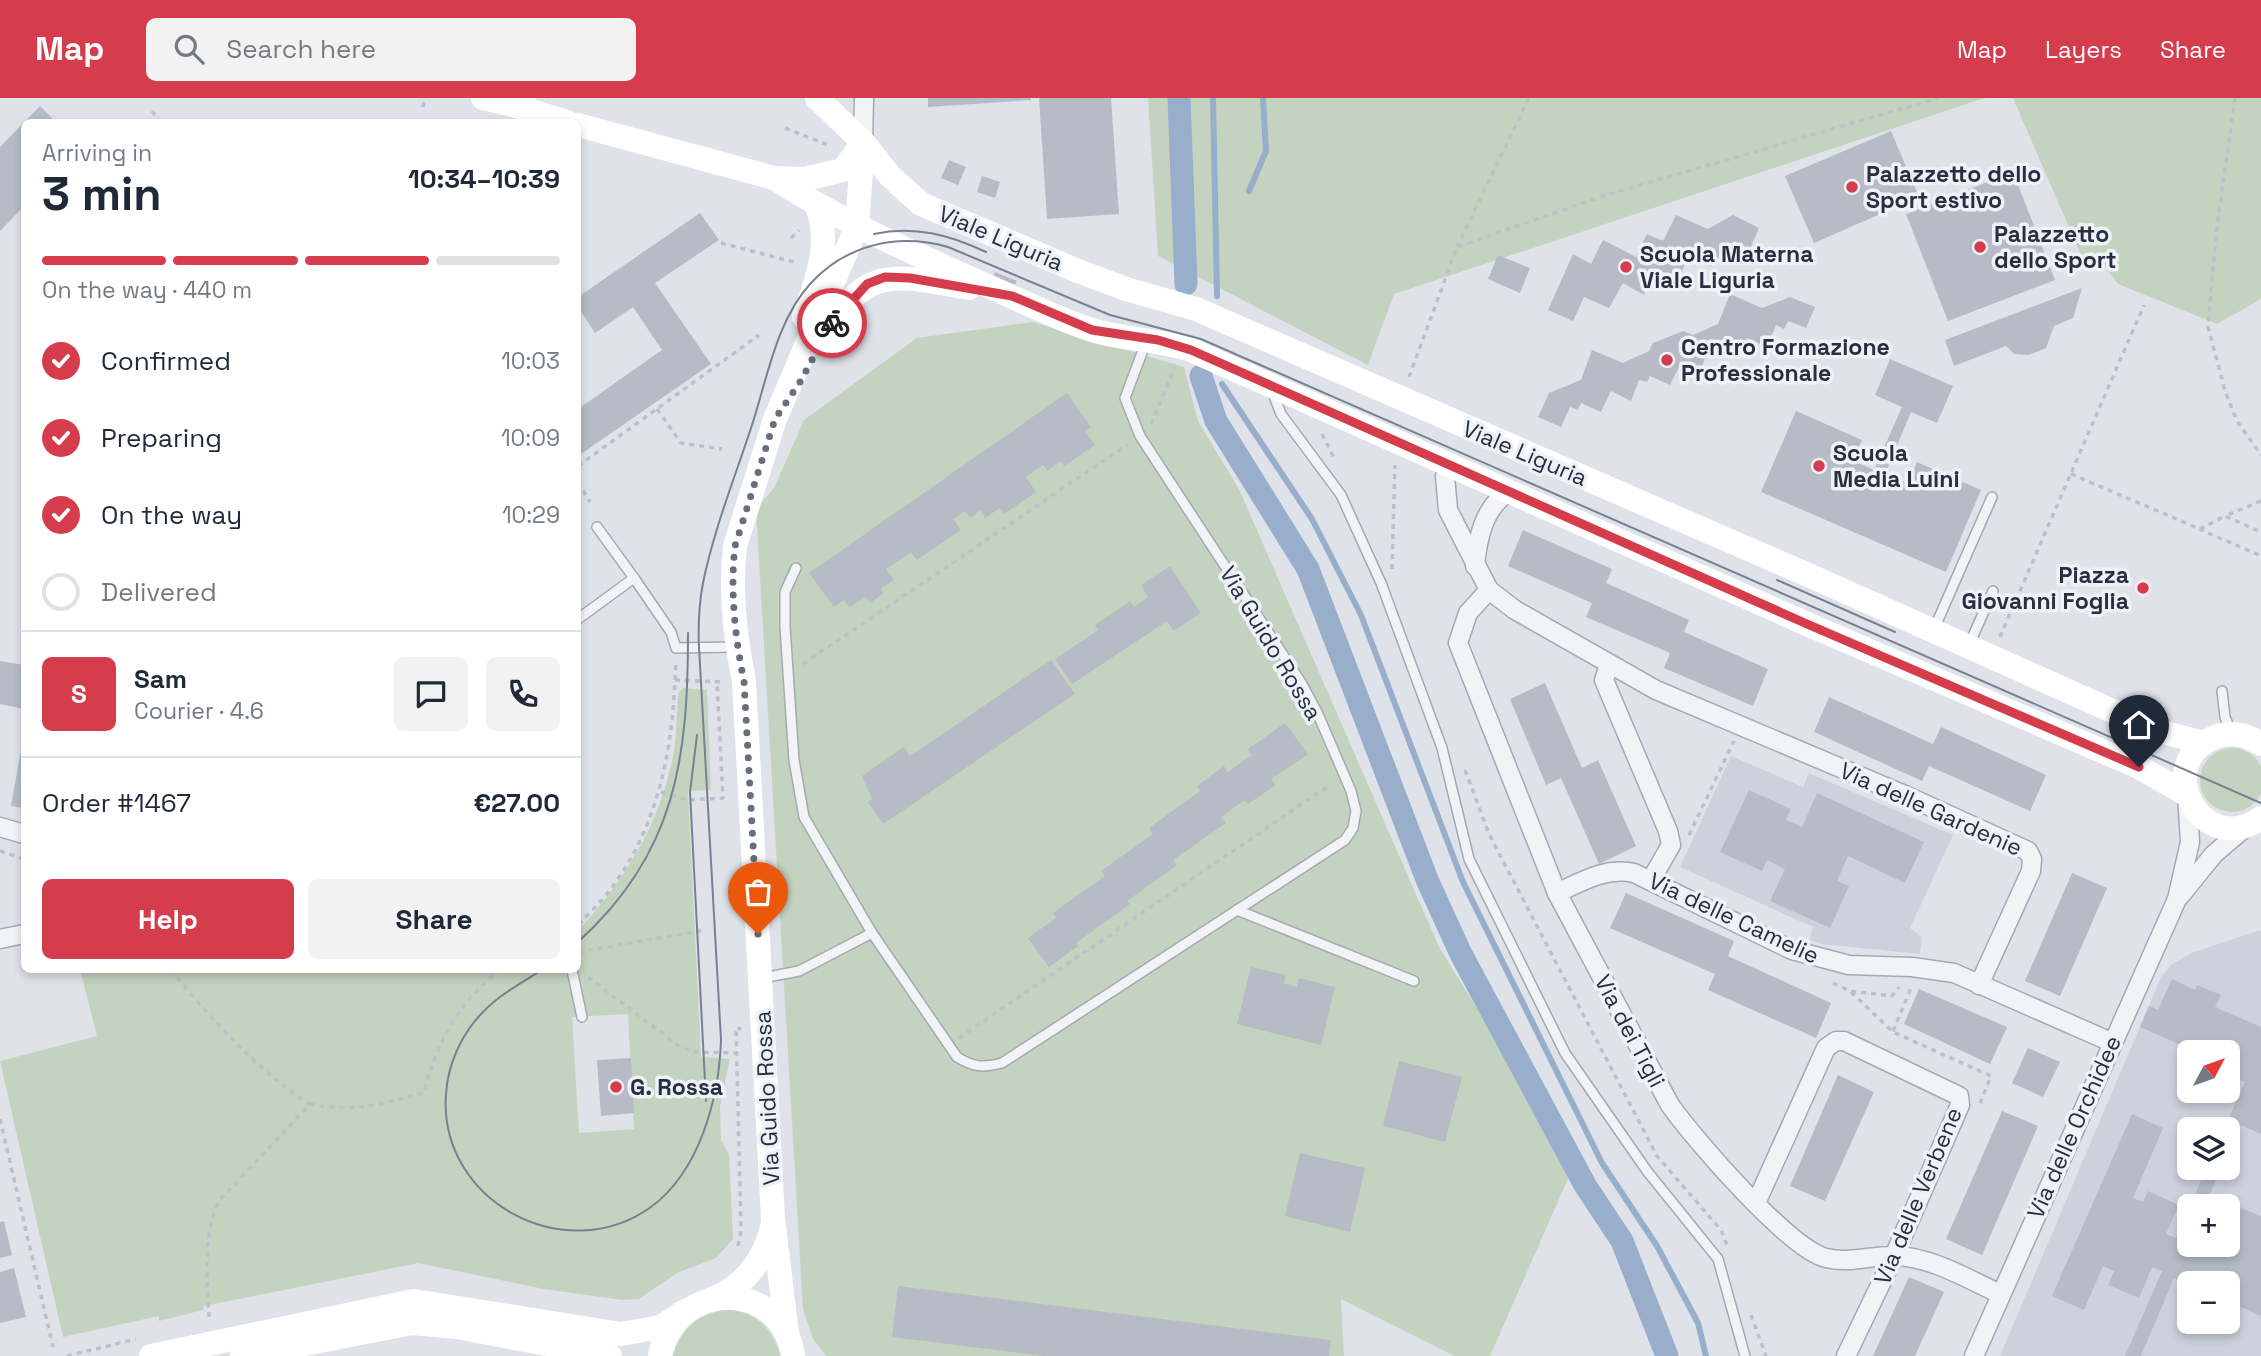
<!DOCTYPE html>
<html lang="en">
<head>
<meta charset="utf-8">
<style>
	body { margin:0; font-family:"Space Grotesk",sans-serif; background:#f2f2f3; color:#1f2937; height:100vh; display:flex; flex-direction:column; font-size:26px; white-space:nowrap }
	* { box-sizing:border-box; margin:0 }
	p { font-size:23px; color:#747a83 }
	.icon { flex:none; width:38px; height:38px; fill:none; stroke:currentColor; stroke-width:2; stroke-linecap:round; stroke-linejoin:round }
	.map { position:relative; flex:1; overflow:hidden }
	.side { position:absolute; left:21px; top:21px; width:560px; height:854px; display:flex; flex-direction:column; background:#fff; border-radius:10px; box-shadow:0 4px 10px #0003 }
	.side>* { flex:none }
	.needle { width:46px; rotate:49deg }
	.fabs { position:absolute; left:2177px; top:942px; display:grid; gap:14px }
	.fabs a { display:grid; place-items:center; width:63px; height:63px; border-radius:10px; background:#fff; box-shadow:0 4px 10px #0003; font-size:35px }
	.pin { position:absolute; display:grid; place-items:center; width:60px; height:60px; color:#fff; margin:-72px -30px; border-radius:50% 50% 50% 0; rotate:-45deg; box-shadow:0 0 7px #0007 }
	.pin .icon { rotate:45deg }
	.courier { position:absolute; display:grid; place-items:center; width:70px; height:70px; margin:-35px; border:5px solid #d53d4d; border-radius:50%; background:#fff; color:#222; box-shadow:0 2px 9px #0007 }
	.head em { font-style:normal; font-weight:600 }
	.head div { display:flex; flex-direction:column-reverse }
	.head { display:flex; align-items:center; justify-content:space-between; height:119px; padding:0 21px }
	h1 { font-size:46px; font-weight:600; line-height:52px }
	.bar { display:grid; grid-template-columns:repeat(4,1fr); gap:10px 7px; align-content:center; height:84px; padding:0 21px }
	.bar i { height:9px; border-radius:5px; background:#e0e1e3 }
	.bar .on { background:#d53d4d }
	.bar p { grid-column:span 4 }
	.line { display:flex; align-items:center; gap:18px; padding:0 21px; border-top:2px solid #e0e1e3 }
	.line div { flex:1 }
	.round { display:grid; place-items:center; flex:none; width:74px; height:74px; border-radius:10px; background:#f2f2f3 }
	ol { padding:0 21px; list-style:none }
	li { display:flex; align-items:center; gap:21px; height:77px }
	li p { margin-inline-start:auto }
	li .icon { padding:7px; border-radius:50%; background:#d53d4d; color:#fff; stroke-width:4 }
	li:last-child { color:#747a83 }
	li i { width:38px; height:38px; border:4px solid #e0e1e3; border-radius:50% }
	.button { display:flex; gap:14px; margin-top:auto; padding:14px 21px }
	.button a { flex:1; height:80px; border-radius:10px; background:#d53d4d; color:#fff; font-size:28px; font-weight:600; line-height:80px; text-align:center }
	.button a+a { background:#f2f2f3; color:#1f2937 }
	header { display:flex; align-items:center; gap:42px; box-sizing:border-box; height:98px; padding:0 35px; background:#d53d4d; color:#fff }
	header strong { font-size:33px }
	nav { display:flex; gap:38px; margin-inline-start:auto; font-size:24px }
	.search { width:490px; height:63px; background:#f2f2f3; display:flex; align-items:center; gap:18px; box-sizing:border-box; padding:0 24px; border-radius:10px; color:#747a83; font-size:26px }
	.map>svg:first-child { display:block }
	.built { fill:#cdd1db; fill-rule:evenodd }
	.green { fill:#c4d3bf; fill-rule:evenodd }
	.lines { fill:none; stroke-linecap:round; stroke-linejoin:round }
	.stream { stroke:#98aecb; stroke-width:6 }
	.canal { stroke:#98aecb; stroke-width:23 }
	.building { fill:#b6bbc6 }
	.lane-casing { stroke:#a4a9b3; stroke-width:12 }
	.street-casing { stroke:#a4a9b3; stroke-width:21 }
	.path { stroke:#bdc0c8; stroke-width:3.5; stroke-dasharray:5 5; stroke-linecap:butt }
	.lane { stroke:#f2f3f7; stroke-width:9 }
	.street { stroke:#f2f3f7; stroke-width:18 }
	.secondary { stroke:#fff; stroke-width:24 }
	.tram { stroke:#778193; stroke-width:2 }
	.done { stroke:#676e7c; stroke-width:7; stroke-dasharray:0 12.6 }
	.route { stroke:#d53d4d; stroke-width:9 }
	.poi-dot { fill:#d53d4d; stroke:#eef1f6; stroke-width:2.5 }
	.labels { text-anchor:middle; dominant-baseline:central; stroke-width:7; stroke-linejoin:round; paint-order:stroke }
	.poi-label { font-size:23px; font-weight:bold; fill:#272f41; stroke:#eef1f6; text-anchor:start }
	.street-label { font-size:23px; fill:#272f41; stroke:#eef1f6 }
</style>
</head>
<body>
<header>
<strong>Map</strong>
<div class="search"><svg class="icon" aria-label="search" viewBox="0 0 24 24"><circle cx="10" cy="10" r="6"/><path d="M15 15l6 6"/></svg>Search here</div>
<nav><a>Map</a><a>Layers</a><a>Share</a></nav>
</header>
<div class="map">
<svg width="2261" height="1258" viewBox="0 0 2261 1258">
	<rect width="100%" height="100%" fill="#dfe2e9"/>
	<g class="built">
		<polygon points="1731,658 1803,689 1809,675 1953,737 1910,830 1922,839 1920,856 1821,846 1810,842 1813,829 1680,769"/>
		<path d="M2261 832V1258H2000L2161 879 2172 866 2194 854ZM2189 954H2228V992H2189ZM2189 1031H2228V1069H2189ZM2189 1108H2228V1146H2189ZM2189 1185H2228V1223H2189Z"/>
	</g>
	<g class="green">
		<polygon points="1148,0 1985,0 1394,196 1368,267 1158,158"/>
		<polygon points="2013,0 2261,0 2261,201 2217,226 2118,186 2094,154 2081,157"/>
		<polygon points="1033,224 1184,269 1198,323 1239,391 1439,849 1574,1067 1490,1258 1454,1258 1341,1201 1344,1258 826,1258 813,1241 803,1211 756,411 774,390 804,322 917,240"/>
		<path d="M683 590 707 592 711 692 688 693 701 959 730 961 720 1008 721 1042 729 1056 733 1141 716 1160 677 1175 639 1201 622 1202 544 1191 418 1165 204 1208 203 1212 159 1223V1218L63 1239 0 963 97 938 80 872H578V833C626 780 661 725 674 653 677 634 676 613 679 594ZM628 916 634 1031 579 1035 572 919Z"/>
		<circle cx="2232" cy="682" r="32"/>
		<path d="M727 1211C758 1215 771 1230 781 1258H672C685 1226 694 1219 727 1211Z"/>
	</g>
	<g class="lines">
		<g class="stream">
			<polyline points="1213,0 1217,198"/>
			<polyline points="1249,93 1266,53 1263,0"/>
			<polyline points="1222,286 1312,421 1361,517 1463,784 1602,1065 1657,1148 1698,1225 1706,1258"/>
		</g>
		<g class="canal">
			<polyline points="1179,0 1186,186"/>
			<polyline points="1201,278 1216,323 1308,471 1428,784 1461,856 1585,1087 1622,1143 1667,1258"/>
		</g>
	</g>
	<g class="building">
		<polygon points="928,0 1031,0 1031,2 928,9"/>
		<polygon points="1039,0 1111,0 1119,116 1047,121"/>
		<polygon points="40,8 56,24 24,24 24,108 0,133 0,49"/>
		<polygon points="1891,33 1919,99 1814,145 1785,78"/>
		<polygon points="949,62 966,69 958,87 941,80"/>
		<polygon points="2013,74 2055,182 1948,223 1906,116"/>
		<polygon points="982,78 1000,84 995,100 977,94"/>
		<polygon points="700,115 719,142 655,185 711,266 578,358 578,311 662,252 633,209 595,235 578,209 578,199"/>
		<polygon points="1676,117 1708,131 1733,117 1759,130 1750,151 1734,143 1711,168 1688,157 1679,182 1655,170 1644,197 1623,185 1609,210 1584,199 1573,223 1548,212 1573,156 1591,166 1603,142 1636,159 1647,136 1663,143"/>
		<polygon points="1498,157 1530,170 1520,195 1488,181"/>
		<polygon points="995,174 1017,183 1014,189 992,180"/>
		<polygon points="2082,190 2073,220 2054,228 2046,250 2029,257 2014,256 2006,248 1954,268 1945,242"/>
		<polygon points="1730,196 1762,210 1790,199 1815,209 1806,230 1788,223 1784,231 1776,227 1767,249 1747,240 1738,259 1718,251 1715,259 1707,255 1699,276 1680,267 1670,287 1650,278 1647,284 1639,282 1631,303 1611,293 1601,314 1581,305 1578,312 1570,309 1561,329 1538,319 1549,295 1581,282 1592,252 1623,265 1649,253 1653,245 1683,233 1693,237 1718,226"/>
		<polygon points="1890,261 1953,288 1937,325 1911,314 1885,376 1908,386 1917,364 1981,392 1946,474 1761,394 1796,313 1862,342 1853,363 1874,372 1902,309 1875,297"/>
		<polygon points="1067,295 1091,329 1085,333 1095,347 1064,368 1061,363 1047,373 1043,367 1026,379 1036,394 1004,416 1000,410 985,420 981,412 970,420 965,413 953,421 961,432 917,462 911,454 886,471 894,482 880,491 884,495 870,505 866,499 850,509 844,502 834,509 809,475"/>
		<polygon points="1523,432 1612,471 1606,485 1689,522 1684,534 1768,571 1753,608 1664,570 1670,555 1586,519 1592,505 1508,468"/>
		<polygon points="1170,468 1201,515 1174,533 1167,523 1072,586 1055,561 1098,532 1095,527 1130,503 1134,509 1148,499 1141,487"/>
		<polygon points="1967,494 1980,500 1974,513 1961,507"/>
		<polygon points="1051,562 1075,596 883,726 868,704 872,701 862,678 904,649 910,658"/>
		<polygon points="0,563 24,567 24,611 0,606"/>
		<polygon points="1545,585 1582,670 1598,662 1636,748 1599,766 1561,680 1546,687 1510,601"/>
		<polygon points="1829,599 1933,646 1941,629 2046,677 2030,713 1929,668 1922,683 1814,634"/>
		<polygon points="1285,625 1308,656 1271,681 1276,687 1248,706 1245,702 1221,719 1226,725 1173,762 1177,767 1127,803 1130,806 1076,845 1078,848 1049,869 1028,840 1056,820 1053,815 1105,778 1101,773 1153,736 1149,730 1200,693 1197,688 1224,668 1228,674 1252,657 1248,651"/>
		<polygon points="23,641 24,641 24,710 11,708"/>
		<polygon points="1749,692 1791,711 1786,722 1802,729 1817,695 1924,744 1905,785 1848,758 1837,783 1849,788 1830,830 1770,803 1785,771 1767,762 1762,773 1720,754"/>
		<polygon points="2072,775 2107,790 2060,898 2025,883"/>
		<polygon points="1626,795 1734,843 1728,858 1831,905 1816,940 1708,892 1715,876 1610,830"/>
		<polygon points="1251,869 1286,877 1284,885 1297,889 1299,880 1335,889 1321,947 1237,926"/>
		<polygon points="2172,881 2195,892 2197,887 2221,897 2215,909 2261,929 2261,1036 2241,1027 2228,1056 2228,1031 2224,1031 2245,984 2228,977 2228,954 2189,954 2189,960 2180,955 2183,948 2140,929 2149,908 2158,912"/>
		<polygon points="1919,891 2007,929 1990,966 1904,926"/>
		<polygon points="2028,950 2060,964 2043,999 2012,985"/>
		<polygon points="631,960 634,1015 601,1018 597,962"/>
		<polygon points="1399,963 1462,979 1445,1044 1383,1028"/>
		<polygon points="1838,977 1874,994 1825,1103 1790,1088"/>
		<polygon points="2002,1013 2038,1028 1982,1157 1946,1141"/>
		<polygon points="2132,1016 2163,1030 2133,1100 2143,1104 2148,1093 2179,1107 2166,1136 2176,1140 2189,1110 2189,1146 2228,1146 2228,1114 2237,1119 2241,1110 2261,1118 2261,1218 2228,1203 2228,1185 2189,1187 2174,1180 2141,1258 2125,1258 2162,1173 2152,1169 2139,1200 2108,1187 2114,1173 2103,1168 2084,1212 2052,1198"/>
		<polygon points="1300,1055 1365,1070 1350,1134 1285,1118"/>
		<polygon points="2207,1069 2222,1069 2206,1105 2213,1108 2190,1108"/>
		<polygon points="4,1123 12,1157 0,1160 0,1124"/>
		<polygon points="14,1170 26,1219 0,1225 0,1174"/>
		<polygon points="1909,1179 1944,1194 1915,1258 1873,1258"/>
		<polygon points="898,1188 1331,1242 1329,1258 1043,1258 892,1239"/>
	</g>
	<g class="lines">
		<g class="lane-casing">
			<g id="lane">
				<polyline points="1272,293 1281,316 1341,397 1381,485 1442,650 1469,761 1565,955 1647,1073 1718,1161 1745,1258"/>
				<polyline points="597,429 634,480"/>
				<path d="M796 470 785 494V529L794 662 804 719 872 835 957 959C973 969 983 970 1002 965L1345 742 1353 730 1356 713 1351 693 1317 614 1302 586 1140 338 1125 300 1146 244"/>
				<polyline points="578,521 634,480 671,534 676,550 735,549"/>
				<polyline points="1934,531 1992,399"/>
				<polyline points="1969,547 1993,493"/>
				<polyline points="2222,593 2225,619 2231,634"/>
				<polyline points="1237,812 1414,883"/>
				<polyline points="572,872 582,919"/>
				<polyline points="762,880 799,873 872,835"/>
			</g>
		</g>
		<g class="street-casing">
			<g id="street">
				<polyline points="863,44 864,0"/>
				<polyline points="1450,366 1445,378 1448,412 1489,492 1515,512 1656,592 1907,698 2028,753 2032,761 2031,773 1979,887"/>
				<path d="M1475 468C1478 437 1484 410 1510 392"/>
				<path d="M1489 492 1468 515 1458 545 1557 795 1670 1007C1694 1041 1789 1151 1826 1160 1850 1166 1872 1157 1895 1158 1932 1159 1968 1181 2000 1196"/>
				<polyline points="1609,567 1604,582 1668,733 1671,747 1651,782"/>
				<polyline points="0,729 24,736"/>
				<path d="M1557 795C1583 783 1606 769 1634 775L1792 852 1849 867 1912 869 1954 875 2111 944"/>
				<polyline points="2180,798 2214,756 2247,728"/>
				<polyline points="0,841 24,836"/>
				<polyline points="1756,1105 1826,950 1836,943 1844,943 1959,998 1960,1007 1894,1158 1846,1258"/>
				<polyline points="1974,1258 2177,801 2190,744 2187,697"/>
			</g>
		</g>
		<g class="path">
			<polyline points="2235,0 2216,136 2208,229 2225,293 2237,323 2261,357"/>
			<polyline points="423,9 425,0"/>
			<polyline points="152,13 160,24"/>
			<polyline points="785,30 828,47"/>
			<polyline points="791,140 799,132"/>
			<polyline points="721,145 798,165"/>
			<polyline points="1457,149 1529,0"/>
			<polyline points="1409,279 1457,149 1603,98 1938,0"/>
			<polyline points="657,311 681,345 722,351"/>
			<polyline points="1151,326 1175,269"/>
			<polyline points="1322,336 1334,360"/>
			<polyline points="578,368 759,237"/>
			<polyline points="2071,376 2200,431 2225,418"/>
			<polyline points="578,384 590,404"/>
			<polyline points="2261,403 2225,418 2261,434"/>
			<polyline points="2199,431 2261,458"/>
			<polyline points="1392,471 1395,367"/>
			<polyline points="2000,539 2144,207"/>
			<polyline points="803,566 1127,347"/>
			<polyline points="675,582 676,563"/>
			<polyline points="1465,672 1489,736 1657,1058 1721,1132 1727,1147"/>
			<polyline points="661,694 687,702 723,700 717,585"/>
			<polyline points="1689,737 1734,643"/>
			<polyline points="0,753 24,761"/>
			<path d="M578 826C649 763 671 673 675 582L723 584"/>
			<polyline points="578,854 705,832"/>
			<path d="M171 872C213 923 254 969 309 1006"/>
			<polyline points="588,879 678,947 692,954 736,955"/>
			<polyline points="1833,885 1850,893 1892,898 1899,889"/>
			<polyline points="1851,894 1893,934 1991,978 1980,1005"/>
			<polyline points="1893,933 1912,888"/>
			<polyline points="959,940 1331,686"/>
			<polyline points="0,1021 53,1249"/>
			<polyline points="738,1148 741,1131 736,930 741,931"/>
			<polyline points="1751,1217 1766,1258"/>
			<path d="M209 1219C207 1181 202 1135 220 1102L310 1006C353 1015 382 1006 424 995 437 943 458 906 499 872"/>
			<polyline points="67,1258 136,1241"/>
		</g>
		<use href="#lane" class="lane"/>
		<use href="#street" class="street"/>
		<g class="secondary">
			<polyline points="483,0 509,6 524,2"/>
			<polyline points="817,0 863,44 890,78 921,106 1078,173 1126,191 1196,211 1815,480 2155,632 2204,645"/>
			<polyline points="509,6 567,24"/>
			<polyline points="578,27 774,80 805,81 843,72 863,45"/>
			<path d="M774 80C840 123 911 154 983 186 1019 201 1054 220 1092 232 1124 242 1158 241 1191 252L1807 526 2139 669 2186 696"/>
			<path d="M804 219C816 183 832 146 817 109"/>
			<path d="M823 243C864 165 893 177 969 190"/>
			<path d="M2261 646C2247 637 2231 633 2215 639 2150 665 2202 762 2261 720"/>
			<path d="M714 1200C744 1189 766 1159 772 1128"/>
			<path d="M787 1236 773 1120 744 583C735 540 730 492 735 448L775 321 857 128 863 44"/>
			<polyline points="151,1258 414,1203 621,1236 661,1229 685,1213"/>
			<polyline points="242,1258 412,1225 457,1229 610,1258"/>
			<path d="M660 1258C675 1181 782 1180 793 1258"/>
		</g>
		<g class="tram">
			<path d="M874 136C914 127 950 137 986 154"/>
			<polyline points="1777,482 1895,534"/>
			<polyline points="697,637 690,694 706,1003"/>
			<path d="M578 844C676 755 688 661 688 535"/>
			<path d="M542 872C521 885 499 897 482 915 461 937 448 966 446 996 438 1103 565 1171 651 1109 700 1073 719 1000 721 942L699 549C698 527 699 506 703 485 714 431 735 379 752 327 767 281 777 221 811 185 847 146 898 135 948 149L1110 217 1201 241 2261 705"/>
		</g>
	</g>
	<g class="lines">
		<path class="done" d="M758 836 744 583C735 540 730 492 735 448L775 321 800 284 832 225"/>
		<polyline class="route" points="832,225 867,186 885,179 910,180 1012,198 1092,232 1158,242 1191,252 1807,526 2139,669"/>
	</g>
	<g class="poi-dot">
		<circle cx="1852" cy="89" r="7"/>
		<circle cx="1980" cy="149" r="7"/>
		<circle cx="1626" cy="169" r="7"/>
		<circle cx="1667" cy="262" r="7"/>
		<circle cx="1819" cy="368" r="7"/>
		<circle cx="2143" cy="490" r="7"/>
		<circle cx="616" cy="989" r="7"/>
	</g>
	<g class="labels">
		<g class="poi-label">
			<text x="1866" y="76">Palazzetto dello<tspan x="1866" dy="26">Sport estivo</tspan></text>
			<text x="1994" y="136">Palazzetto<tspan x="1994" dy="26">dello Sport</tspan></text>
			<text x="1640" y="156">Scuola Materna<tspan x="1640" dy="26">Viale Liguria</tspan></text>
			<text x="1681" y="249">Centro Formazione<tspan x="1681" dy="26">Professionale</tspan></text>
			<text x="1833" y="355">Scuola<tspan x="1833" dy="26">Media Luini</tspan></text>
			<text x="2129" y="477" text-anchor="end">Piazza<tspan x="2129" dy="26">Giovanni Foglia</tspan></text>
			<text x="630" y="989">G. Rossa</text>
		</g>
		<g class="street-label">
			<text transform="translate(1001 140) rotate(23)">Viale Liguria</text>
			<text transform="translate(1525 355) rotate(23)">Viale Liguria</text>
			<text transform="translate(1271 545) rotate(59)">Via Guido Rossa</text>
			<text transform="translate(1931 711) rotate(24)">Via delle Gardenie</text>
			<text transform="translate(1734 820) rotate(25)">Via delle Camelie</text>
			<text transform="translate(1630 933) rotate(62)">Via dei Tigli</text>
			<text transform="translate(767 1000) rotate(-93)">Via Guido Rossa</text>
			<text transform="translate(2074 1029) rotate(-66)">Via delle Orchidee</text>
			<text transform="translate(1918 1098) rotate(-67)">Via delle Verbene</text>
		</g>
	</g>
</svg>
<div class="fabs">
<a><svg class="needle" viewBox="-14 -14 28 28"><path d="M0-13l5 13h-10z" fill="#e53935"/><path d="M0 13l5-13h-10z" fill="#747a83"/></svg></a>
<a><svg class="icon" aria-label="layers" viewBox="0 0 24 24"><path d="M12 4l9 5-9 5-9-5zM3 14l9 5 9-5"/></svg></a>
<a>+</a>
<a>−</a>
</div>
<div class="pin" style="left:758px;top:836px;background:#ea580c"><svg class="icon" aria-label="bag" viewBox="0 0 24 24"><path d="M5 8h14l-1 12H6zM9 8a3 3 0 0 1 6 0"/></svg></div>
<div class="pin" style="left:2139px;top:669px;background:#1f2937"><svg class="icon" aria-label="home" viewBox="0 0 24 24"><path d="M3 11l9-7 9 7M6 9v11h12V9"/></svg></div>
<div class="courier" style="left:832px;top:225px"><svg class="icon" aria-label="bike" viewBox="0 0 24 24"><circle cx="6" cy="16" r="4"/><circle cx="18" cy="16" r="4"/><path d="M6 16l4-8h5l3 8M10 8l3 8H6M13 5h3"/></svg></div>
<section class="side">
<div class="head"><div><h1>3 min</h1><p>Arriving in</p></div><em>10:34–10:39</em></div>
<div class="bar"><i class="on"></i><i class="on"></i><i class="on"></i><i></i><p>On the way · 440 m</p></div>
<ol>
<li><svg class="icon" aria-label="check" viewBox="0 0 24 24"><path d="M5 12l5 5 9-10"/></svg>Confirmed<p>10:03</p></li>
<li><svg class="icon" aria-label="check" viewBox="0 0 24 24"><path d="M5 12l5 5 9-10"/></svg>Preparing<p>10:09</p></li>
<li><svg class="icon" aria-label="check" viewBox="0 0 24 24"><path d="M5 12l5 5 9-10"/></svg>On the way<p>10:29</p></li>
<li><i></i>Delivered</li>
</ol>
<div class="line" style="height:126px"><b class="round" style="background:#d53d4d;color:#fff">S</b><div><b>Sam</b><p>Courier · 4.6</p></div><a class="round"><svg class="icon" aria-label="chat" viewBox="0 0 24 24"><path d="M4 5h16v11H9l-5 4z"/></svg></a><a class="round"><svg class="icon" aria-label="phone" viewBox="0 0 24 24"><path d="M5 4h4l2 5-3 2q2 4 5 5l2-3 5 2v4C11 20 4 13 5 4z"/></svg></a></div>
<div class="line" style="height:91px"><div>Order #1467</div><b>€27.00</b></div>
<div class="button"><a>Help</a><a>Share</a></div>
</section>
</div>
</body>
</html>
